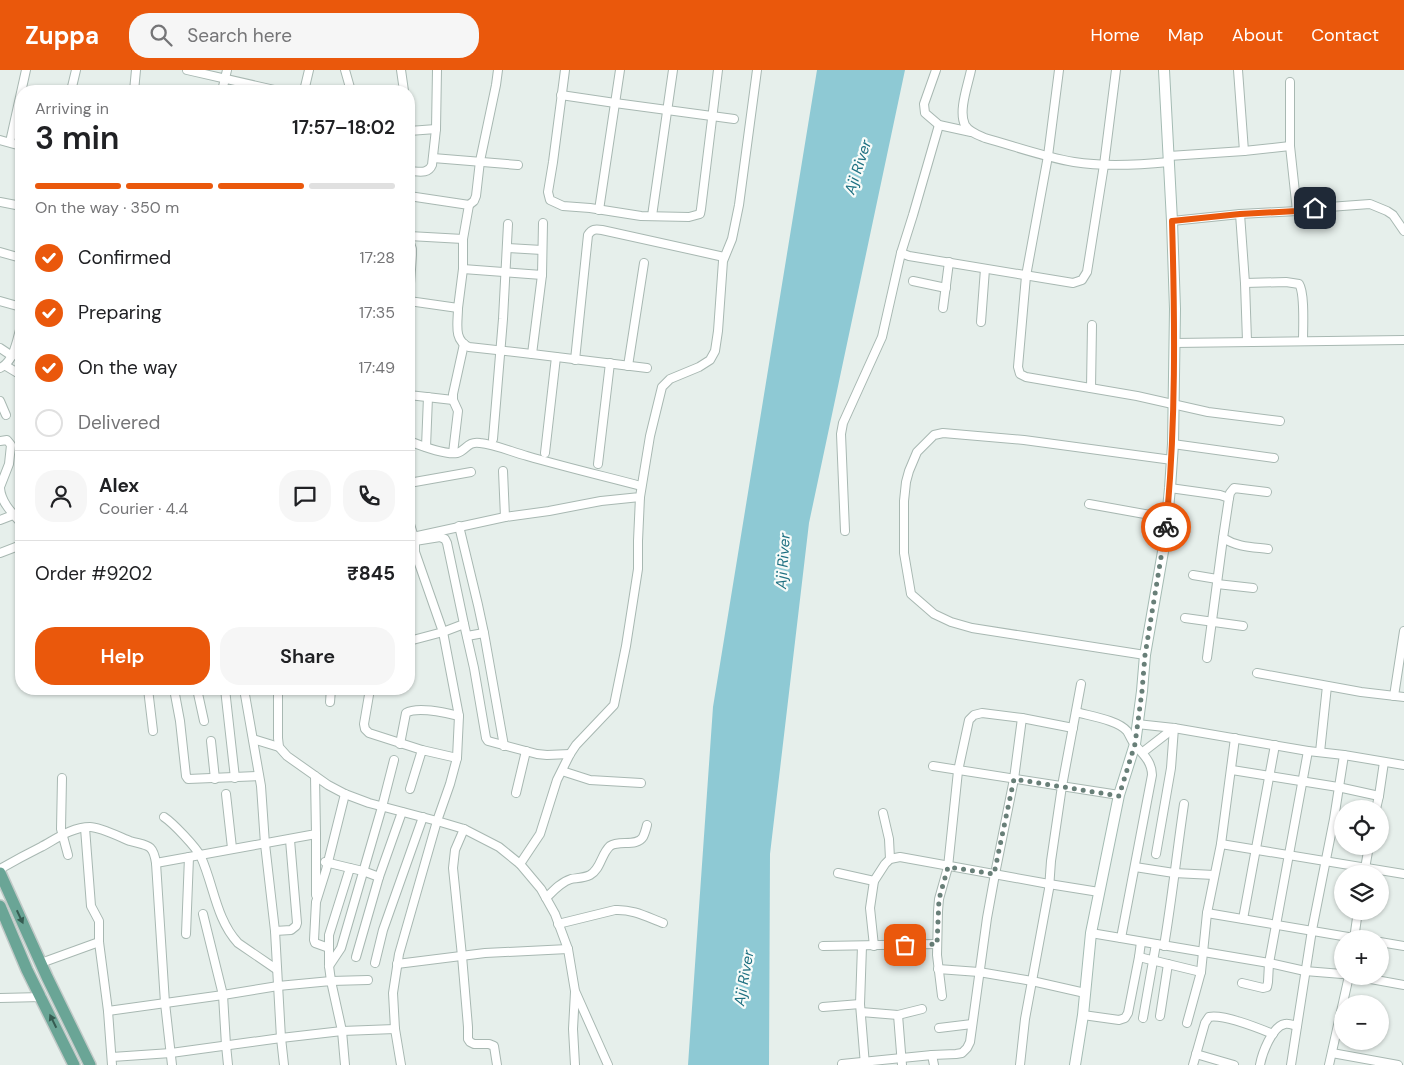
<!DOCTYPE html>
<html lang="en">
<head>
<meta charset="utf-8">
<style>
	body { margin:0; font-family:"DM Sans",sans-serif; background:#f6f6f6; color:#202124; height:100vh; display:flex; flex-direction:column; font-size:19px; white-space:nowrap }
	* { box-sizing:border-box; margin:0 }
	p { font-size:16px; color:#757577 }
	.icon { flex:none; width:28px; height:28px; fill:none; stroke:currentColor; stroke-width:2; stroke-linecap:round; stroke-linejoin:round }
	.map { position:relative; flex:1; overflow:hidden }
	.drawer { position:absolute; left:15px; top:15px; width:400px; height:610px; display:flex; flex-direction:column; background:#fff; border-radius:20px; box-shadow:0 1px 4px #0004 }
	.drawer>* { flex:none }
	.tools { position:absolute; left:1334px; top:730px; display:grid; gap:10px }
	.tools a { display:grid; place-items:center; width:55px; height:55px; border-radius:50%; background:#fff; box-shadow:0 1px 4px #0004; font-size:25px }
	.pin { position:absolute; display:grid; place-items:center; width:42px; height:42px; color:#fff; margin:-21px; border-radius:10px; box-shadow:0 2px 8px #0006 }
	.courier { position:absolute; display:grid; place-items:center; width:50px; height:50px; margin:-25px; border:4px solid #ea580c; border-radius:50%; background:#fff; color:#222; box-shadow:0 1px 6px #0007 }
	.head em { font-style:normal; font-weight:600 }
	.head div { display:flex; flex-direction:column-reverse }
	.head { display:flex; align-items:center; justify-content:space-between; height:85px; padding:0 20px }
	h1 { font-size:32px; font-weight:600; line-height:38px }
	.bar { display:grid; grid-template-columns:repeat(4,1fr); gap:8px 5px; align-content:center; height:60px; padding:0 20px }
	.bar i { height:6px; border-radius:4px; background:#e0e0e0 }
	.bar .selected { background:#ea580c }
	.bar p { grid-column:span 4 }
	.line { display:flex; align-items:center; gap:12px; padding:0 20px; border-top:1px solid #e0e0e0 }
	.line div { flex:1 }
	.round { display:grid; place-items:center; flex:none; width:52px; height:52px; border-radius:20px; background:#f6f6f6 }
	ol { padding:0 20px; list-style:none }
	li { display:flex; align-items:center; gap:15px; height:55px }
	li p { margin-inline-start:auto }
	li .icon { padding:5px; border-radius:50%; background:#ea580c; color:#fff; stroke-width:4 }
	li:last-child { color:#757577 }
	li i { width:28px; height:28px; border:2px solid #e0e0e0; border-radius:50% }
	.primary-button { display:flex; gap:10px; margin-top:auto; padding:10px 20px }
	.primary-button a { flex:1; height:58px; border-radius:20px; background:#ea580c; color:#fff; font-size:20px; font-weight:600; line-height:58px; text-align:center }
	.primary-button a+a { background:#f6f6f6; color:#202124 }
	header { display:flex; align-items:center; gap:30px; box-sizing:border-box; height:70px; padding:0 25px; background:#ea580c; color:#fff }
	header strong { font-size:24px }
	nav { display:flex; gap:28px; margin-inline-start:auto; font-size:18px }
	.search { width:350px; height:45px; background:#f6f6f6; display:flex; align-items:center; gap:12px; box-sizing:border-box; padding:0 18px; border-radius:20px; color:#757577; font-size:19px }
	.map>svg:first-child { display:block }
	.water { fill:#8ec9d4 }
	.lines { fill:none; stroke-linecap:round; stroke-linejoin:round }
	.minor-casing { stroke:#a8b8b2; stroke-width:10 }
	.secondary-casing { stroke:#a4bbb3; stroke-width:12 }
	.primary-casing { stroke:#c2cac8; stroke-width:14 }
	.minor { stroke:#fff; stroke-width:8 }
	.secondary { stroke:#fff; stroke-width:10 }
	.primary { stroke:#6aa596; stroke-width:11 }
	.oneway { fill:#365b51 }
	.done { stroke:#687f78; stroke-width:5; stroke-dasharray:0 9 }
	.route { stroke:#ea580c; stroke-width:6 }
	.labels { text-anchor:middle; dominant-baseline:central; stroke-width:4.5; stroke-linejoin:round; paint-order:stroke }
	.water-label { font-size:15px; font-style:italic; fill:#1c6f80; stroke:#f7fbf9 }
</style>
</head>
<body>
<header>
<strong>Zuppa</strong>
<div class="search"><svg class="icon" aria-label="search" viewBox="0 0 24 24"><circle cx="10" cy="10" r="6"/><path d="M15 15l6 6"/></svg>Search here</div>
<nav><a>Home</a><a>Map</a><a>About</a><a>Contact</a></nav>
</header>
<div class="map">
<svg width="1404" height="995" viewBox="0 0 1404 995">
	<rect width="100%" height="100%" fill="#e6efeb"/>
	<polygon class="water" points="817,0 905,0 809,453 770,784 769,995 688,995 713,637"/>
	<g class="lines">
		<g class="minor-casing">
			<g id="minor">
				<polyline points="187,0 279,21"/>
				<polyline points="345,0 351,21"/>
				<polyline points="401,0 404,21"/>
				<polyline points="565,0 553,92 548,122 550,130 563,136 590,138 641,146 689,147 700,144 701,139 718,0"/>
				<polyline points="936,0 924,34 925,43 939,55 971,62"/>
				<path d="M971 0C968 15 958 41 965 55 969 62 978 65 985 68 1014 76 1044 87 1074 92 1105 97 1138 95 1169 92"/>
				<polyline points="1059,0 1048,86 1026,206 1018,297 1020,304 1026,307 1137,326 1208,342 1280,351"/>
				<polyline points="1238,0 1244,81"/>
				<polyline points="1290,12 1290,76 1297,141"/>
				<polyline points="71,21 76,0"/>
				<polyline points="134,21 136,0"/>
				<polyline points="222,21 227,0"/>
				<polyline points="304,21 309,0"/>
				<polyline points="561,25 615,33 734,49"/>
				<polyline points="939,55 913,145 901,183 909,186 1073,213 1082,210 1087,202 1104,95 1116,0"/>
				<polyline points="409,61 436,59"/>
				<polyline points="0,70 21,76"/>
				<polyline points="10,72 26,0"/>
				<polyline points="1169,86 1244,81 1290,76"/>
				<polyline points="433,88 518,95"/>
				<path d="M409 101C417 101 428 105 432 95L436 59 437 0"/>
				<polyline points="409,126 469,135 463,169 463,199 458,238 409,231"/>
				<polyline points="0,132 21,136"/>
				<polyline points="469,135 474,131 476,126 480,91 496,15 498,0"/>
				<polyline points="599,140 620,0"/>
				<polyline points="1240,144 1245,213 1247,271"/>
				<polyline points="652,146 673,0"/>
				<polyline points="1172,151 1240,144 1297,141 1315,138 1370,134 1387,141 1393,145 1404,161"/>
				<polyline points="409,166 463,169"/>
				<polyline points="409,170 412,179 412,185 409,228"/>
				<polyline points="507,178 542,180"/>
				<polyline points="0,182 21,188"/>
				<polyline points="463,199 542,205 543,153"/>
				<polyline points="542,205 532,284 647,298"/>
				<polyline points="913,211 946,218"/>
				<path d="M1245 213 1286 212 1299 214C1305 223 1303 258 1303 271"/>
				<polyline points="0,231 21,237"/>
				<path d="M458 238C458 253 453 270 469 277L532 284"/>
				<polyline points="943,238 949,192"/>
				<polyline points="981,252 985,199"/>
				<polyline points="1174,273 1404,270"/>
				<polyline points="0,278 12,286"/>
				<path d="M575 290 588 165C592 159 595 159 602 160L724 187"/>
				<polyline points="6,296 21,305"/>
				<polyline points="628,296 644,193"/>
				<path d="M0 298C14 292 17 270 21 256"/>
				<polyline points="1091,318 1092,255"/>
				<polyline points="409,325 453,330"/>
				<polyline points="0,331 6,345"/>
				<polyline points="493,369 503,249 508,154"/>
				<polyline points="0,371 7,370 11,375 9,394 0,417"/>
				<path d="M409 371C419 375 446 385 457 383 466 381 467 371 480 373 494 374 512 382 527 386 565 397 603 406 641 416"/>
				<polyline points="1173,374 1274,388"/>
				<polyline points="426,377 428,327"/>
				<polyline points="453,383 458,341 453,330 453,324 464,274"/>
				<polyline points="545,383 556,287"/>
				<polyline points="598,394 610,293"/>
				<polyline points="503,401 505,447"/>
				<polyline points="409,413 471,402"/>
				<path d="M0 418C1 432 12 443 21 453"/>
				<path d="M1170 418 1220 425 1229 428 1223 468C1237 477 1252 477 1268 479"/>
				<polyline points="1229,428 1230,423 1234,418 1267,422"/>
				<polyline points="1089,434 1167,448"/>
				<polyline points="0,450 13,445"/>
				<polyline points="459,456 478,535 484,563 467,566"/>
				<polyline points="845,461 841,364 843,353 882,267 901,183"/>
				<polyline points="413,467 505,447 549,441 601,431 640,427 650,366 662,317 670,309 699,297 710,290 715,281 718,261 723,191 732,169 739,135 757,0"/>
				<polyline points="415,471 440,467 445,469 447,473 464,554 474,598 486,668 488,671 537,684 547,685 570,684"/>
				<polyline points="0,483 21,475"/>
				<polyline points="1193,505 1217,509"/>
				<polyline points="1217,514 1253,518"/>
				<polyline points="1185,548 1243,556"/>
				<polyline points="484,563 504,676"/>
				<polyline points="409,571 443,562 464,554"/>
				<polyline points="1145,585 972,558 951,552 934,544 911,524 904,483 904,431 906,412 909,401 917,382 934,365 943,363 1024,370 1172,390"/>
				<polyline points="1207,588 1223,468"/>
				<polyline points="1257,603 1361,622 1404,627"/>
				<polyline points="148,619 153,661"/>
				<polyline points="174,619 180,651 186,706 188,709 259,706"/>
				<polyline points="197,619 204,651"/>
				<polyline points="225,619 235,708"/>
				<polyline points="244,619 261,716 265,774 275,861 281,968 284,995"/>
				<polyline points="278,619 278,668 279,677 287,686 328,715 345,724 369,733 437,751 464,759 499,777 520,794 541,819 555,844 568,879 575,921 608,995"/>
				<polyline points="370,619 364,654 365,659 369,663 422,680"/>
				<polyline points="1394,626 1404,561"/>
				<polyline points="330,632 331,619"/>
				<path d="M1076 642C1090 646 1118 650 1127 661 1130 666 1132 671 1135 675 1143 684 1152 692 1152 705L1121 868"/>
				<polyline points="1137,654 1174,658 1308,681 1344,685 1404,695"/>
				<polyline points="253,669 279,677"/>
				<polyline points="211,671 215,709"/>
				<path d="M400 674 406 643C418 636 446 643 459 646"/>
				<polyline points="1143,682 1174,658"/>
				<polyline points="1320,682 1327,616"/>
				<polyline points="933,696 1119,725"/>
				<polyline points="1232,700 1338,717 1379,726"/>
				<polyline points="562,701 590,710 641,713"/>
				<polyline points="62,708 61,759 68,785"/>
				<polyline points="410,719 422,680 457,688"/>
				<polyline points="516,723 526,681"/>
				<polyline points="226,724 232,778"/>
				<polyline points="1376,739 1379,726 1384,692"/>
				<polyline points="883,743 889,769 890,789"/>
				<path d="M164 747C173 753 196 777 201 787 214 816 216 849 238 873L276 899"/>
				<polyline points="85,758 91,836 99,851 99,872 108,941 112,995"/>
				<polyline points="464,759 455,780 453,798 462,886 468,957 468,969 470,972 474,974 489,974 494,976 497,995"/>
				<polyline points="316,764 316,825"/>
				<polyline points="1221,774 1404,804"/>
				<polyline points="1156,784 1171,698 1174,658"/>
				<polyline points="325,792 350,798"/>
				<polyline points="156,793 316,764 315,706"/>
				<polyline points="520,794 540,764 557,710 570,684 576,675 614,635 626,576 638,499 638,471 640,427"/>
				<polyline points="1135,797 1174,803 1214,805"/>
				<path d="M0 799C14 791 27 784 41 777 56 769 72 757 90 757 100 757 120 767 130 771 147 776 153 773 156 793L165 933 172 995"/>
				<polyline points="838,803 874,811"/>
				<polyline points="1364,804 1369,776"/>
				<path d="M546 828C553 821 561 812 571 809 577 808 584 808 590 805 601 799 601 784 610 776 619 770 637 777 643 767 645 763 646 759 647 755"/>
				<polyline points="1207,843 1360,869"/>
				<polyline points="203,844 223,925 226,975 228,995"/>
				<polyline points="1243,849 1275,675"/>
				<path d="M558 854 615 840C633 839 647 847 663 853"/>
				<polyline points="275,861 291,860 296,856 297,853 290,770"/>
				<polyline points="1091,863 1269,893 1305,901 1342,904"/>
				<polyline points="186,864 189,787"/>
				<polyline points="1354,869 1358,841"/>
				<polyline points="1380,872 1404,876"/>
				<polyline points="823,876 937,874"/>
				<polyline points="862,876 860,934 865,995"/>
				<polyline points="874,876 870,838 874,811 885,794 890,789 900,787 1049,814 1099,822"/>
				<path d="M1164 876C1172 829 1177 781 1184 734"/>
				<polyline points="329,878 315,873 314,870 316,832 326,800 345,724"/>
				<polyline points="356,887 379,807 402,742"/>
				<polyline points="1139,887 1201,902"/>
				<polyline points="41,893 99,872"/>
				<polyline points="375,893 383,860 423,747"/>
				<polyline points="397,894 485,883 568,879"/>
				<polyline points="329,896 341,878 382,737 394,690"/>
				<polyline points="938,899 979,902 1032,911 1085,923"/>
				<polyline points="1354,906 1404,915"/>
				<polyline points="368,910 331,911 329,896 329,865 350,798 363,801 379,807"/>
				<polyline points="1242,913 1263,918 1267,917 1268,912 1269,893 1308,681"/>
				<polyline points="942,926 937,885 938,841 939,829 948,797 958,701 969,650 974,645 982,643 1022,648 1073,658"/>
				<polyline points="0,928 42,927"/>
				<polyline points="823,937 860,934"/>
				<polyline points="108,941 223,925 278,916 331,911 342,961 345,995"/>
				<polyline points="861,942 898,945 922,939"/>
				<polyline points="898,945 902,995"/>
				<polyline points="1083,945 1119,950 1125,948 1128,943 1139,887 1141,872"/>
				<polyline points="1160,946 1168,894"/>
				<polyline points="1143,948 1156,874"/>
				<polyline points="1187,953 1201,902 1207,843 1221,774 1235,668"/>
				<polyline points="939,958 972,954"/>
				<polyline points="1332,983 1398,995"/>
				<polyline points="1196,984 1234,995"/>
				<polyline points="932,985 934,995"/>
				<polyline points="112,987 171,983 281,968 342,961 395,959"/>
				<polyline points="842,994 932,985 956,984 962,983 967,978 970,972 987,848 995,804 1014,709 1022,648"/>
				<polyline points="401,995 395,959 393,923 399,884 437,751 450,714 457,688 459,646 443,562 415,482 415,471 409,451"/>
				<polyline points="575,995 573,959 575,922"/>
				<polyline points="1020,995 1025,949 1049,819 1051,791 1062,716 1081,614"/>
				<path d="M1193 995 1205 953 1209 947C1224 944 1258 958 1273 964"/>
				<path d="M1260 995C1262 984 1272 956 1285 954 1288 953 1293 955 1297 956"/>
				<polyline points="1291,995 1312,860 1334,749 1344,685"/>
				<polyline points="1329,995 1349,906"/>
			</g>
		</g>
		<g class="secondary-casing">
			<polyline id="secondary" points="1075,995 1083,945 1091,863 1119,725 1135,674 1142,621 1145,585 1165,470 1170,418 1173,374 1175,239 1172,151 1164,0"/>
		</g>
		<g class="primary-casing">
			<g id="primary">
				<polyline points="0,803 47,907 90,995"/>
				<polyline points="0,836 27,900 74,995"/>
			</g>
		</g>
		<use href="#minor" class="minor"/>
		<use href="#secondary" class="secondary"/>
		<use href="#primary" class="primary"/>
	</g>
	<defs><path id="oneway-solid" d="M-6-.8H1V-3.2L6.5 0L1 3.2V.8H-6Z" transform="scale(1.25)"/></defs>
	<g class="oneway">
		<use href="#oneway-solid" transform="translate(20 847) rotate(65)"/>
		<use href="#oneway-solid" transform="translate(53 951) rotate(-116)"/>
	</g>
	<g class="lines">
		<polyline class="done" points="905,875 937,874 939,829 948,797 994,804 1014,709 1119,726 1135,674 1142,621 1145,585 1166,457"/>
		<path class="route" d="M1166 457C1176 356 1175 253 1172 151L1240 144 1297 141 1315 138"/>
	</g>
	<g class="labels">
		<g class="water-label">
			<text transform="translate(858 97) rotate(-72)">Aji River</text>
			<text transform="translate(783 491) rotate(-86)">Aji River</text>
			<text transform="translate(744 908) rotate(-80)">Aji River</text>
		</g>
	</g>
</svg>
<div class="tools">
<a><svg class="icon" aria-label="locate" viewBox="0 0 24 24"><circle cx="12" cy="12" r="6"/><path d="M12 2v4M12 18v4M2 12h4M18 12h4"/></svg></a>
<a><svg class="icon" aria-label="layers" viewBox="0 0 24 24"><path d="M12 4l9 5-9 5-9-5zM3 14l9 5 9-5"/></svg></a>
<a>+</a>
<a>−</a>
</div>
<div class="pin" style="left:905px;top:875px;background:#ea580c"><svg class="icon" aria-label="bag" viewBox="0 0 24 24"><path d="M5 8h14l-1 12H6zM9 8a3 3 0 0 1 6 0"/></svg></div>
<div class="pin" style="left:1315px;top:138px;background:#1f2937"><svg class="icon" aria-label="home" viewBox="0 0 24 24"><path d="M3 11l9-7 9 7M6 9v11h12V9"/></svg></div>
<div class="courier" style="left:1166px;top:457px"><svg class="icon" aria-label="bike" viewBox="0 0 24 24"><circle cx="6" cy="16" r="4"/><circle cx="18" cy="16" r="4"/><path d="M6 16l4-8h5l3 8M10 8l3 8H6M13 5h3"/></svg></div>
<section class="drawer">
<div class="head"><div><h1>3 min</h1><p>Arriving in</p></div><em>17:57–18:02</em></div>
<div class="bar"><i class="selected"></i><i class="selected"></i><i class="selected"></i><i></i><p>On the way · 350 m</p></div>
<ol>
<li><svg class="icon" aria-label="check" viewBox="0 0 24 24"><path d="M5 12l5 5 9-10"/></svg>Confirmed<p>17:28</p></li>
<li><svg class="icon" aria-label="check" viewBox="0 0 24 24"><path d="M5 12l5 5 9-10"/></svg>Preparing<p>17:35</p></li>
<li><svg class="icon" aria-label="check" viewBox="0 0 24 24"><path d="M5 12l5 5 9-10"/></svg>On the way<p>17:49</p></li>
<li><i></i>Delivered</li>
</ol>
<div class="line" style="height:90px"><a class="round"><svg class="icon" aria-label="person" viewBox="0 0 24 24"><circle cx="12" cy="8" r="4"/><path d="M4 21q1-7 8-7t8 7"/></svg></a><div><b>Alex</b><p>Courier · 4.4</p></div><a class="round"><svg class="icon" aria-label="chat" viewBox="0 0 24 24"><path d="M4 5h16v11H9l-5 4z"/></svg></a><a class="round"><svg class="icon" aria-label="phone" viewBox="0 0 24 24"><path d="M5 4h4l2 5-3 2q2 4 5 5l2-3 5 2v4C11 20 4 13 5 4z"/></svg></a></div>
<div class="line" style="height:65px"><div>Order #9202</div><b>₹845</b></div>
<div class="primary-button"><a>Help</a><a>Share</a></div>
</section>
</div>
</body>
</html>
